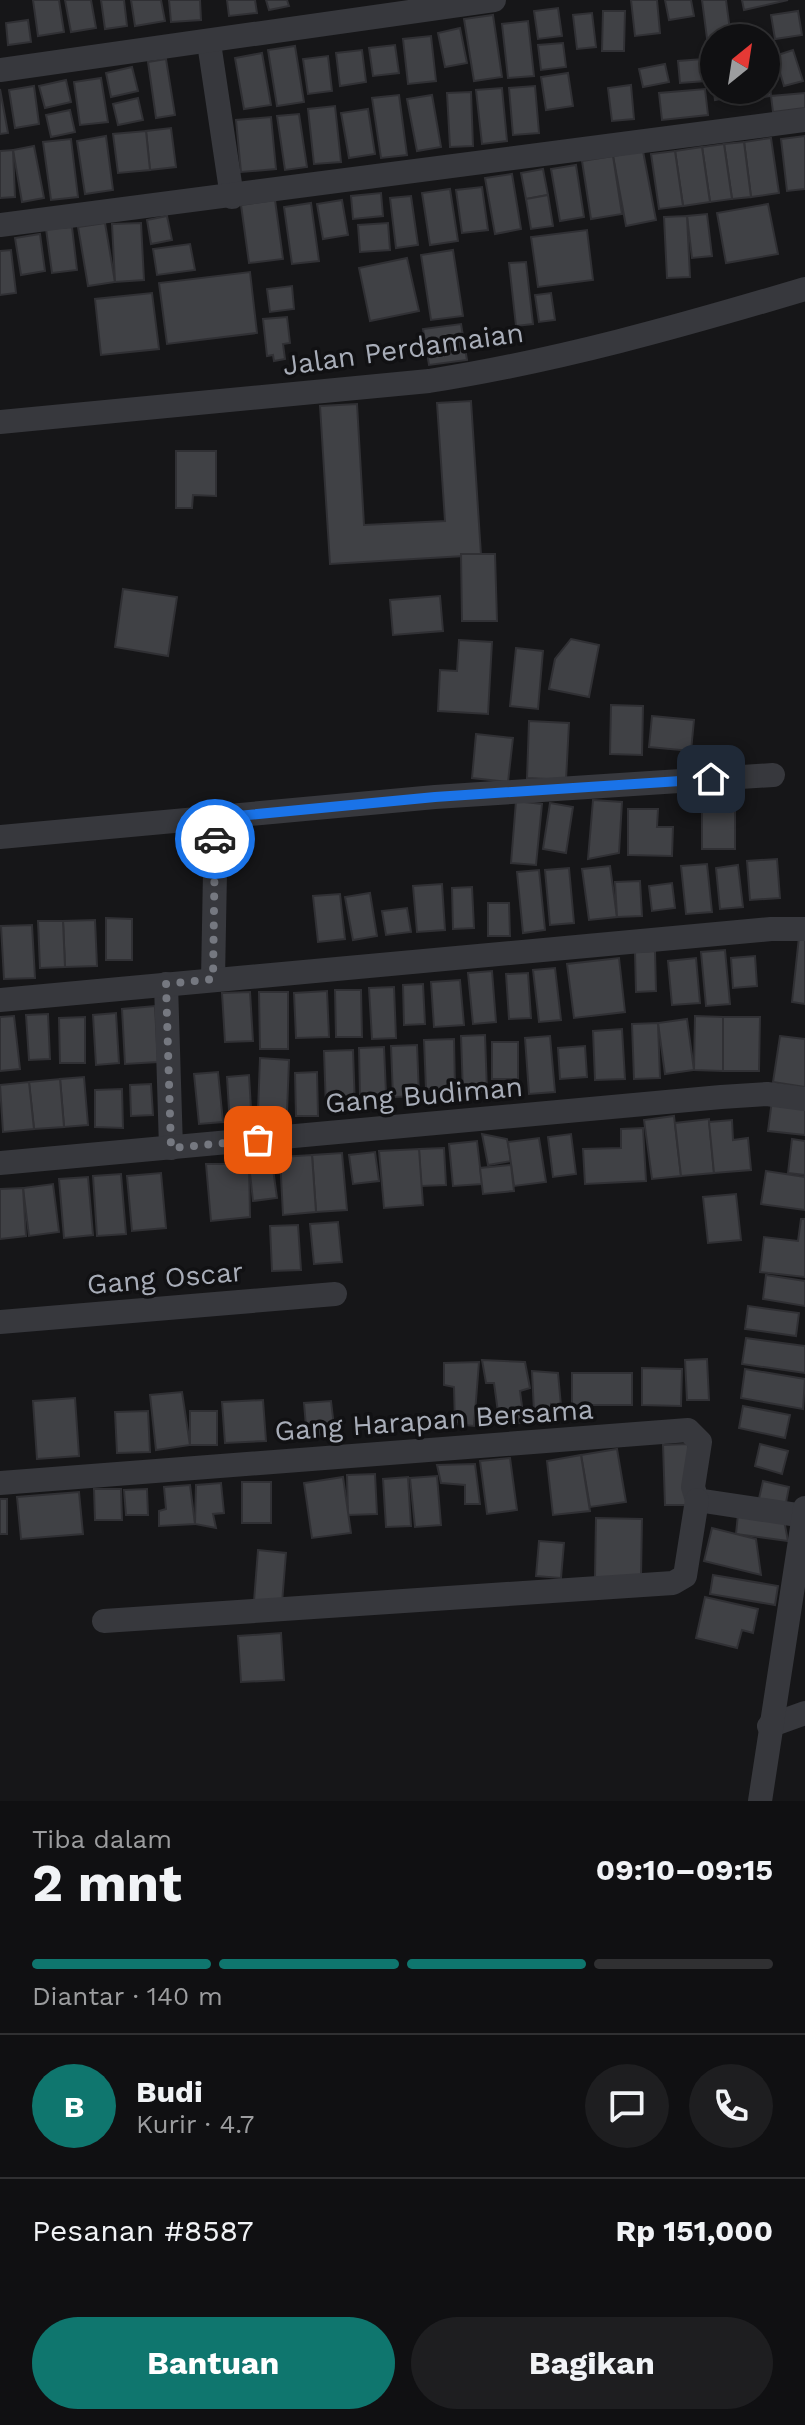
<!DOCTYPE html>
<html lang="id">
<head>
<meta charset="utf-8">
<style>
	body { margin:0; font-family:"Work Sans",sans-serif; background:#1e1e20; color:#f1f3f6; height:100vh; display:flex; flex-direction:column; font-size:30px; white-space:nowrap }
	* { box-sizing:border-box; margin:0 }
	p { font-size:26px; color:#9c9d9f }
	.icon { flex:none; width:44px; height:44px; fill:none; stroke:currentColor; stroke-width:2; stroke-linecap:round; stroke-linejoin:round }
	.map { position:relative; height:1801px; overflow:hidden }
	.side { display:flex; flex-direction:column; background:#101012; flex:1 }
	.side>* { flex:none }
	.needle { width:52px; rotate:30deg }
	.controls { position:absolute; left:700px; top:24px; display:grid; gap:16px }
	.controls a { display:grid; place-items:center; width:80px; height:80px; border-radius:50%; background:#101012; box-shadow:0 2px 6px #0004,0 0 0 2px #303032; font-size:40px }
	.pin { position:absolute; display:grid; place-items:center; width:68px; height:68px; color:#fff; margin:-34px; border-radius:16px; box-shadow:0 4px 12px #0006 }
	.courier { position:absolute; display:grid; place-items:center; width:80px; height:80px; margin:-40px; border:6px solid #1a73e8; border-radius:50%; background:#fff; color:#222; box-shadow:0 2px 10px #0007 }
	.headline em { font-style:normal; font-weight:700 }
	.headline div { display:flex; flex-direction:column-reverse }
	.headline { display:flex; align-items:center; justify-content:space-between; height:136px; padding:0 32px }
	h1 { font-size:52px; font-weight:700; line-height:60px }
	.bar { display:grid; grid-template-columns:repeat(4,1fr); gap:12px 8px; align-content:center; height:96px; padding:0 32px }
	.bar i { height:10px; border-radius:6px; background:#303032 }
	.bar .selected { background:#0f766e }
	.bar p { grid-column:span 4 }
	.line { display:flex; align-items:center; gap:20px; padding:0 32px; border-top:2px solid #303032 }
	.line div { flex:1 }
	.round { display:grid; place-items:center; flex:none; width:84px; height:84px; border-radius:42px; background:#1e1e20 }
	.action { display:flex; gap:16px; margin-top:auto; padding:16px 32px }
	.action a { flex:1; height:92px; border-radius:48px; background:#0f766e; color:#fff; font-size:32px; font-weight:700; line-height:92px; text-align:center }
	.action a+a { background:#1e1e20; color:#f1f3f6 }
	.map>svg:first-child { display:block }
	.building { fill:#404145; stroke:#303034; stroke-width:2 }
	.lines { fill:none; stroke-linecap:round; stroke-linejoin:round }
	.minor { stroke:#37383d; stroke-width:24 }
	.done { stroke:#757880; stroke-width:8; stroke-dasharray:0 14.4 }
	.route { stroke:#1a73e8; stroke-width:10 }
	.labels { text-anchor:middle; dominant-baseline:central; stroke-width:7; stroke-linejoin:round; paint-order:stroke }
	.street-label { font-size:28px; fill:#a8adb8; stroke:#111113 }
</style>
</head>
<body>
<div class="map">
<svg width="805" height="1801" viewBox="0 0 805 1801">
	<rect width="100%" height="100%" fill="#161618"/>
	<g class="building">
		<polygon points="33,0 59,0 64,32 38,36"/>
		<polygon points="65,0 91,0 96,28 71,32"/>
		<polygon points="101,0 124,0 127,26 105,29"/>
		<polygon points="131,0 161,0 165,21 135,26"/>
		<polygon points="169,0 200,0 201,20 171,22"/>
		<polygon points="227,0 255,0 257,13 229,16"/>
		<polygon points="266,0 287,0 289,6 269,10"/>
		<polygon points="631,0 657,0 660,33 635,36"/>
		<polygon points="665,0 691,0 694,16 669,20"/>
		<polygon points="702,0 726,0 731,38 714,38 714,45 708,46"/>
		<polygon points="742,0 788,0 744,10"/>
		<polygon points="558,8 562,36 538,39 534,11"/>
		<polygon points="603,11 625,11 624,51 602,51"/>
		<polygon points="798,11 802,35 775,39 771,15"/>
		<polygon points="592,13 596,47 577,49 573,15"/>
		<polygon points="493,15 502,77 474,81 464,19"/>
		<polygon points="28,20 31,42 8,45 6,23"/>
		<polygon points="528,21 534,76 508,78 502,24"/>
		<polygon points="460,28 467,63 445,67 438,33"/>
		<polygon points="431,36 436,81 408,84 403,39"/>
		<polygon points="563,43 566,67 541,70 538,45"/>
		<polygon points="395,45 399,73 373,76 369,48"/>
		<polygon points="295,46 304,102 277,106 268,50"/>
		<polygon points="362,50 366,82 340,86 336,53"/>
		<polygon points="793,50 803,81 784,86 775,56"/>
		<polygon points="262,53 271,105 244,109 235,58"/>
		<polygon points="767,55 771,96 751,99 750,90 766,90"/>
		<polygon points="328,56 332,91 308,94 303,59"/>
		<polygon points="166,59 175,115 156,118 148,62"/>
		<polygon points="703,59 706,81 680,83 678,61"/>
		<polygon points="714,60 714,90 737,90 738,96 715,100 710,61"/>
		<polygon points="665,64 669,82 643,87 639,69"/>
		<polygon points="132,67 138,91 111,97 106,73"/>
		<polygon points="568,73 573,106 546,110 541,77"/>
		<polygon points="101,78 108,122 80,125 74,82"/>
		<polygon points="66,80 71,102 45,108 39,86"/>
		<polygon points="631,85 634,119 612,121 608,88"/>
		<polygon points="34,86 39,124 15,128 9,90"/>
		<polygon points="535,86 539,133 513,135 509,88"/>
		<polygon points="502,88 507,141 482,144 476,90"/>
		<polygon points="0,89 8,133 0,134"/>
		<polygon points="705,89 708,115 662,120 659,93"/>
		<polygon points="471,92 473,146 450,147 447,93"/>
		<polygon points="805,93 805,108 773,112 771,96"/>
		<polygon points="399,95 407,155 381,158 372,98"/>
		<polygon points="432,95 441,147 417,151 407,99"/>
		<polygon points="138,98 143,120 118,125 113,104"/>
		<polygon points="335,106 341,162 314,164 308,109"/>
		<polygon points="368,109 375,154 349,158 341,113"/>
		<polygon points="70,110 75,132 51,137 46,115"/>
		<polygon points="299,114 307,167 285,170 277,116"/>
		<polygon points="271,117 276,169 241,172 236,120"/>
		<polygon points="171,128 176,167 150,170 146,131"/>
		<polygon points="146,131 150,170 118,173 113,134"/>
		<polygon points="106,136 113,190 85,194 77,141"/>
		<polygon points="805,136 805,189 787,191 781,139"/>
		<polygon points="771,138 779,193 751,197 744,142"/>
		<polygon points="71,139 78,197 51,200 43,142"/>
		<polygon points="744,142 751,197 732,199 724,144"/>
		<polygon points="724,144 732,199 710,202 702,147"/>
		<polygon points="34,146 44,198 22,202 13,150"/>
		<polygon points="702,147 710,202 683,206 675,151"/>
		<polygon points="13,150 15,197 0,198 0,151"/>
		<polygon points="643,151 656,220 626,226 613,156"/>
		<polygon points="675,151 683,206 659,209 651,154"/>
		<polygon points="613,156 622,214 591,219 582,161"/>
		<polygon points="576,165 584,217 560,221 551,169"/>
		<polygon points="543,169 548,195 526,199 521,173"/>
		<polygon points="512,174 521,229 495,234 485,178"/>
		<polygon points="482,187 488,230 462,233 456,190"/>
		<polygon points="450,189 458,241 430,245 422,193"/>
		<polygon points="381,193 383,216 353,219 351,196"/>
		<polygon points="548,195 553,226 531,229 526,199"/>
		<polygon points="411,196 418,245 396,248 390,198"/>
		<polygon points="275,200 283,259 249,263 241,205"/>
		<polygon points="342,200 348,235 323,239 317,204"/>
		<polygon points="311,203 319,261 292,264 284,207"/>
		<polygon points="768,204 778,254 726,263 717,213"/>
		<polygon points="707,214 712,256 692,258 687,216"/>
		<polygon points="167,216 172,240 151,244 147,220"/>
		<polygon points="687,216 690,277 667,278 664,217"/>
		<polygon points="105,223 115,282 88,286 78,227"/>
		<polygon points="141,223 144,280 115,282 112,224"/>
		<polygon points="388,223 390,250 360,252 358,225"/>
		<polygon points="72,227 77,270 52,273 46,229"/>
		<polygon points="587,230 593,280 538,287 531,237"/>
		<polygon points="40,234 45,271 21,275 15,238"/>
		<polygon points="190,244 195,270 157,275 153,249"/>
		<polygon points="11,250 16,293 0,295 0,251"/>
		<polygon points="453,250 463,316 431,320 421,255"/>
		<polygon points="407,258 419,311 370,321 359,268"/>
		<polygon points="526,262 533,324 516,326 509,263"/>
		<polygon points="250,272 257,333 167,344 159,283"/>
		<polygon points="292,286 294,309 270,312 267,289"/>
		<polygon points="152,293 159,349 101,355 95,299"/>
		<polygon points="551,293 555,320 539,322 535,295"/>
		<polygon points="287,317 290,343 283,344 285,359 274,361 273,355 267,356 263,319"/>
		<polygon points="461,324 467,360 429,365 423,329"/>
		<polygon points="471,401 481,555 330,564 320,406 357,404 364,525 445,521 437,403"/>
		<polygon points="176,451 216,451 216,496 193,495 192,508 176,508"/>
		<polygon points="461,554 495,554 497,621 462,621"/>
		<polygon points="123,589 177,597 168,656 115,647"/>
		<polygon points="440,596 443,631 393,635 390,600"/>
		<polygon points="571,639 599,645 589,697 549,689 555,659"/>
		<polygon points="459,640 492,642 488,714 438,711 440,670 457,671"/>
		<polygon points="516,648 543,651 538,709 510,706"/>
		<polygon points="611,705 643,706 642,755 610,754"/>
		<polygon points="652,716 694,720 691,751 649,747"/>
		<polygon points="529,721 569,723 566,780 527,778"/>
		<polygon points="476,734 513,738 508,782 472,778"/>
		<rect x="702" y="799" width="33" height="50"/>
		<polygon points="593,800 622,802 619,853 588,859"/>
		<polygon points="516,801 542,804 536,865 511,863"/>
		<polygon points="550,803 573,807 566,853 543,849"/>
		<polygon points="628,809 658,809 657,827 673,827 672,856 628,855"/>
		<polygon points="777,859 780,898 750,900 747,861"/>
		<polygon points="707,864 712,912 686,914 681,866"/>
		<polygon points="738,865 743,907 720,909 716,868"/>
		<polygon points="610,866 617,917 589,920 582,869"/>
		<polygon points="569,868 574,923 550,925 545,870"/>
		<polygon points="539,870 545,930 523,933 517,872"/>
		<polygon points="640,881 642,916 617,917 615,882"/>
		<polygon points="672,883 675,908 652,911 649,886"/>
		<polygon points="442,884 445,930 417,932 413,886"/>
		<polygon points="472,887 474,928 453,929 452,888"/>
		<polygon points="370,893 377,936 353,940 345,897"/>
		<polygon points="340,894 345,939 318,942 313,896"/>
		<polygon points="488,903 509,903 510,936 488,936"/>
		<polygon points="407,908 411,932 386,935 382,911"/>
		<polygon points="106,918 132,919 132,960 106,960"/>
		<polygon points="95,920 97,966 65,967 63,921"/>
		<polygon points="38,921 63,921 65,967 40,968"/>
		<polygon points="32,925 35,978 4,979 1,926"/>
		<polygon points="799,937 805,938 805,1004 792,1002"/>
		<polygon points="725,950 730,1004 706,1006 701,952"/>
		<polygon points="655,951 656,991 636,992 635,952"/>
		<polygon points="755,956 757,986 733,988 731,958"/>
		<polygon points="619,958 625,1012 574,1018 567,964"/>
		<polygon points="696,958 700,1003 672,1005 668,961"/>
		<polygon points="555,968 561,1020 539,1022 533,970"/>
		<polygon points="492,971 496,1022 473,1024 468,973"/>
		<polygon points="528,973 531,1018 509,1019 506,974"/>
		<polygon points="460,980 464,1025 434,1027 431,982"/>
		<polygon points="423,984 425,1024 404,1025 403,985"/>
		<polygon points="394,987 396,1038 372,1039 369,988"/>
		<polygon points="335,990 361,990 362,1037 336,1037"/>
		<polygon points="327,991 329,1037 296,1038 294,993"/>
		<polygon points="250,992 253,1041 225,1042 222,993"/>
		<polygon points="259,992 288,992 288,1049 260,1049"/>
		<polygon points="155,1006 158,1062 125,1064 122,1009"/>
		<polygon points="116,1013 119,1063 96,1065 93,1015"/>
		<polygon points="48,1014 50,1059 29,1060 26,1015"/>
		<polygon points="14,1016 20,1069 0,1071 0,1017"/>
		<polygon points="695,1016 723,1017 723,1071 694,1070"/>
		<polygon points="85,1017 85,1063 60,1063 59,1018"/>
		<polygon points="723,1017 760,1017 759,1071 723,1071"/>
		<polygon points="687,1019 694,1070 665,1074 658,1023"/>
		<polygon points="658,1023 660,1078 634,1079 632,1024"/>
		<polygon points="622,1029 625,1079 595,1080 593,1031"/>
		<polygon points="485,1035 487,1092 463,1093 461,1036"/>
		<polygon points="550,1036 555,1092 529,1094 525,1038"/>
		<polygon points="780,1036 805,1039 805,1087 773,1082"/>
		<polygon points="454,1039 455,1089 426,1089 424,1040"/>
		<rect x="492" y="1042" width="26" height="37"/>
		<polygon points="417,1045 419,1096 393,1097 391,1046"/>
		<polygon points="585,1046 587,1077 560,1079 558,1048"/>
		<polygon points="384,1047 386,1094 360,1094 359,1048"/>
		<polygon points="353,1050 355,1108 326,1109 324,1051"/>
		<polygon points="260,1058 289,1060 287,1112 258,1111"/>
		<polygon points="218,1072 223,1122 199,1124 194,1074"/>
		<polygon points="317,1072 318,1116 296,1116 295,1073"/>
		<polygon points="249,1075 251,1109 229,1110 227,1077"/>
		<polygon points="84,1077 88,1125 64,1127 60,1079"/>
		<polygon points="60,1079 64,1127 34,1129 29,1082"/>
		<polygon points="29,1082 34,1129 3,1132 0,1085"/>
		<polygon points="151,1084 153,1115 131,1116 130,1085"/>
		<polygon points="122,1089 123,1128 95,1127 95,1090"/>
		<polygon points="772,1100 805,1104 805,1135 768,1131"/>
		<polygon points="674,1116 681,1176 652,1179 644,1120"/>
		<polygon points="709,1119 714,1173 681,1176 675,1123"/>
		<polygon points="732,1120 733,1140 748,1138 751,1170 714,1173 709,1122"/>
		<polygon points="643,1128 646,1181 585,1184 583,1149 621,1148 621,1129"/>
		<polygon points="482,1134 507,1139 511,1161 488,1165"/>
		<polygon points="571,1134 576,1174 553,1177 548,1137"/>
		<polygon points="539,1138 546,1182 514,1186 508,1142"/>
		<polygon points="792,1139 805,1141 805,1175 788,1173"/>
		<polygon points="477,1141 482,1184 453,1186 449,1144"/>
		<polygon points="444,1148 446,1185 421,1186 419,1149"/>
		<polygon points="419,1149 423,1205 384,1208 379,1151"/>
		<polygon points="375,1152 379,1181 353,1184 349,1155"/>
		<polygon points="342,1153 347,1210 316,1212 312,1155"/>
		<polygon points="312,1155 316,1212 283,1215 280,1157"/>
		<polygon points="272,1161 277,1198 253,1201 249,1164"/>
		<polygon points="206,1164 249,1164 250,1217 211,1221"/>
		<polygon points="511,1165 514,1191 483,1194 480,1168"/>
		<polygon points="766,1171 805,1177 805,1210 761,1204"/>
		<polygon points="161,1173 166,1228 132,1231 127,1176"/>
		<polygon points="121,1174 126,1234 97,1236 93,1176"/>
		<polygon points="88,1177 93,1235 64,1238 59,1179"/>
		<polygon points="53,1184 59,1232 29,1236 23,1188"/>
		<polygon points="23,1188 26,1236 0,1239 0,1189"/>
		<polygon points="736,1194 741,1240 708,1243 703,1197"/>
		<polygon points="801,1219 805,1219 805,1277 760,1272 764,1237 798,1241"/>
		<polygon points="338,1222 342,1262 314,1264 310,1224"/>
		<polygon points="298,1225 301,1270 272,1271 270,1226"/>
		<polygon points="766,1275 805,1281 805,1306 763,1299"/>
		<polygon points="748,1306 799,1313 796,1336 745,1329"/>
		<polygon points="746,1338 805,1346 805,1373 742,1364"/>
		<polygon points="707,1359 709,1400 687,1400 685,1360"/>
		<polygon points="482,1360 525,1362 530,1388 520,1391 524,1422 500,1427 494,1383 486,1383"/>
		<polygon points="479,1362 474,1426 455,1424 454,1387 444,1385 444,1363"/>
		<polygon points="642,1368 682,1369 681,1406 642,1405"/>
		<polygon points="745,1369 805,1379 803,1409 741,1398"/>
		<polygon points="532,1371 558,1373 561,1406 551,1404 551,1412 534,1412"/>
		<rect x="572" y="1373" width="60" height="32"/>
		<polygon points="182,1392 190,1445 156,1450 150,1395"/>
		<polygon points="75,1398 79,1456 37,1459 33,1401"/>
		<polygon points="263,1400 266,1441 225,1443 222,1402"/>
		<polygon points="331,1401 335,1435 307,1438 304,1403"/>
		<polygon points="743,1406 790,1415 785,1438 739,1428"/>
		<polygon points="148,1411 150,1452 117,1453 115,1412"/>
		<rect x="190" y="1411" width="27" height="34"/>
		<polygon points="688,1444 690,1505 665,1505 663,1445"/>
		<polygon points="760,1444 788,1451 782,1474 755,1466"/>
		<polygon points="617,1449 626,1502 590,1507 581,1455"/>
		<polygon points="581,1455 590,1511 553,1515 547,1461"/>
		<polygon points="510,1458 517,1510 487,1514 480,1461"/>
		<polygon points="475,1464 480,1504 465,1504 465,1485 441,1483 437,1465"/>
		<polygon points="375,1474 377,1514 348,1515 347,1475"/>
		<polygon points="437,1476 441,1525 415,1527 410,1478"/>
		<polygon points="343,1477 351,1533 312,1538 304,1483"/>
		<polygon points="408,1477 411,1526 386,1527 383,1479"/>
		<polygon points="763,1481 789,1487 785,1508 758,1503"/>
		<rect x="242" y="1482" width="29" height="41"/>
		<polygon points="221,1483 224,1513 213,1514 216,1528 195,1524 196,1485"/>
		<polygon points="190,1485 195,1524 159,1526 159,1511 166,1509 164,1487"/>
		<polygon points="94,1489 121,1489 122,1520 95,1520"/>
		<polygon points="147,1489 148,1515 126,1515 124,1490"/>
		<polygon points="79,1492 83,1534 21,1539 17,1497"/>
		<rect x="0" y="1499" width="7" height="35"/>
		<polygon points="738,1514 784,1520 788,1541 736,1534"/>
		<polygon points="596,1518 642,1519 641,1577 595,1577"/>
		<polygon points="712,1528 756,1539 761,1575 704,1561"/>
		<polygon points="539,1541 564,1543 561,1578 536,1576"/>
		<polygon points="258,1550 286,1553 282,1603 254,1601"/>
		<polygon points="713,1575 778,1586 775,1605 710,1594"/>
		<polygon points="705,1597 758,1609 753,1633 742,1630 737,1648 696,1638"/>
		<polygon points="281,1633 284,1680 241,1682 238,1636"/>
	</g>
	<g class="lines">
		<g class="minor">
			<polyline points="209,43 232,197"/>
			<polyline points="0,70 494,0"/>
			<polyline points="0,225 805,120"/>
			<path d="M0 422 429 381C557 361 681 326 805 289"/>
			<polyline points="0,837 435,797 773,775"/>
			<polyline points="213,979 216,818"/>
			<polyline points="166,984 171,1148"/>
			<polyline points="0,1000 771,929 805,929"/>
			<polyline points="0,1163 721,1097 767,1094 805,1099"/>
			<polyline points="0,1322 335,1294"/>
			<polyline points="0,1483 688,1430 700,1442 693,1487 697,1500 804,1516"/>
			<polyline points="104,1621 673,1583 685,1576 697,1500"/>
			<polyline points="769,1726 805,1713"/>
			<polyline points="760,1801 805,1508"/>
		</g>
	</g>
	<g class="lines">
		<polyline class="done" points="215,839 213,979 166,984 171,1148 258,1140"/>
		<polyline class="route" points="215,839 216,818 435,797 711,779"/>
	</g>
	<g class="labels">
		<g class="street-label">
			<text transform="translate(403 349) rotate(-8)">Jalan Perdamaian</text>
			<text transform="translate(424 1095) rotate(-5)">Gang Budiman</text>
			<text transform="translate(165 1278) rotate(-5)">Gang Oscar</text>
			<text transform="translate(434 1420) rotate(-4)">Gang Harapan Bersama</text>
		</g>
	</g>
</svg>
<div class="controls">
<a><svg class="needle" viewBox="-14 -14 28 28"><path d="M0-13l5 13h-10z" fill="#e53935"/><path d="M0 13l5-13h-10z" fill="#9c9d9f"/></svg></a>
</div>
<div class="pin" style="left:258px;top:1140px;background:#ea580c"><svg class="icon" aria-label="bag" viewBox="0 0 24 24"><path d="M5 8h14l-1 12H6zM9 8a3 3 0 0 1 6 0"/></svg></div>
<div class="pin" style="left:711px;top:779px;background:#1f2937"><svg class="icon" aria-label="home" viewBox="0 0 24 24"><path d="M3 11l9-7 9 7M6 9v11h12V9"/></svg></div>
<div class="courier" style="left:215px;top:839px"><svg class="icon" aria-label="car" viewBox="0 0 24 24"><path d="M5 17H2v-5l4-1 3-4h7l3 4 3 1v5h-3M9 17h6M6 11h13"/><circle cx="7" cy="17" r="2"/><circle cx="17" cy="17" r="2"/></svg></div>
</div>
<section class="side">
<div class="headline"><div><h1>2 mnt</h1><p>Tiba dalam</p></div><em>09:10–09:15</em></div>
<div class="bar"><i class="selected"></i><i class="selected"></i><i class="selected"></i><i></i><p>Diantar · 140 m</p></div>
<div class="line" style="height:144px"><b class="round" style="background:#0f766e;color:#fff">B</b><div><b>Budi</b><p>Kurir · 4.7</p></div><a class="round"><svg class="icon" aria-label="chat" viewBox="0 0 24 24"><path d="M4 5h16v11H9l-5 4z"/></svg></a><a class="round"><svg class="icon" aria-label="phone" viewBox="0 0 24 24"><path d="M5 4h4l2 5-3 2q2 4 5 5l2-3 5 2v4C11 20 4 13 5 4z"/></svg></a></div>
<div class="line" style="height:104px"><div>Pesanan #8587</div><b>Rp 151,000</b></div>
<div class="action"><a>Bantuan</a><a>Bagikan</a></div>
</section>
</body>
</html>
